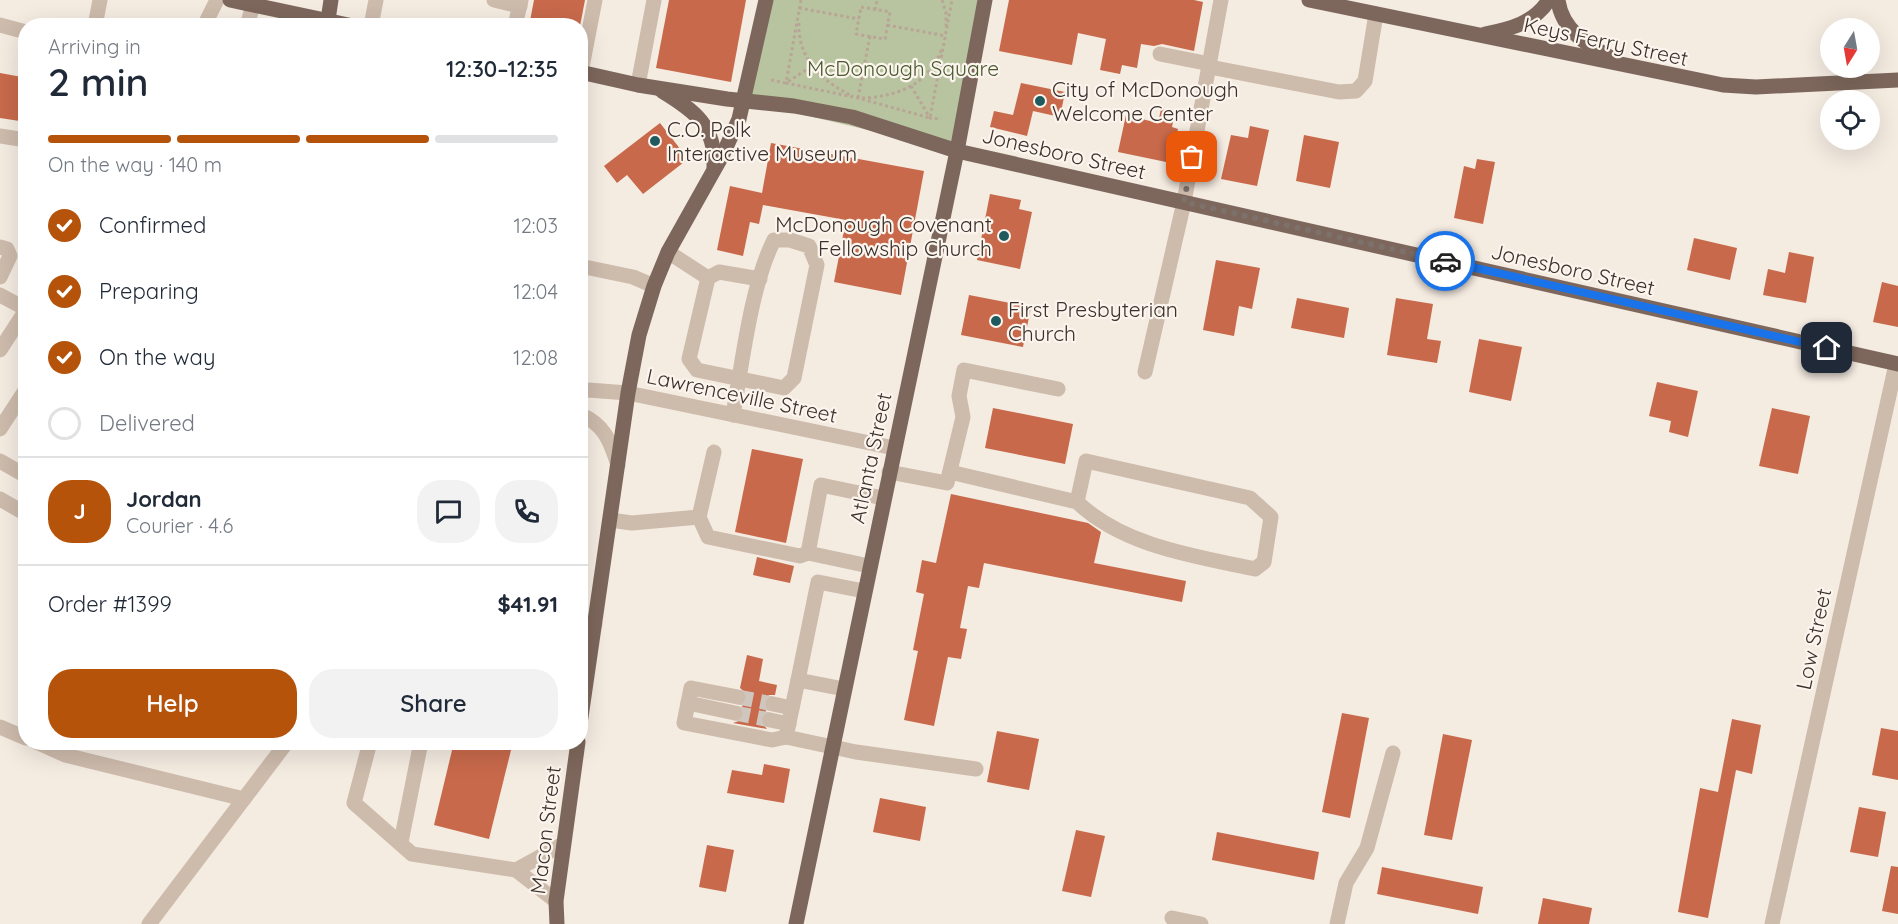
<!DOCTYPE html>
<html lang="en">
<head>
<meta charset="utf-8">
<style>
	body { margin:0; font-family:Quicksand,sans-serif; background:#f2f2f3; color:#1f2937; height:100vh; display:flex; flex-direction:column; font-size:22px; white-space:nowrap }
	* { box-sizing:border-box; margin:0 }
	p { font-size:20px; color:#747a83 }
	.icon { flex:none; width:33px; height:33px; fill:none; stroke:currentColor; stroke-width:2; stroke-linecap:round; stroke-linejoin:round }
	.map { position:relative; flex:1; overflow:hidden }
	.sheet { position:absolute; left:18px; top:18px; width:570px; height:732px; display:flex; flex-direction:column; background:#fff; border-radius:24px; box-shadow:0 6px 24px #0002 }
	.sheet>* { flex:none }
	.needle { width:39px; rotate:191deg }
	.buttons { position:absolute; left:1820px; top:18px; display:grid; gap:12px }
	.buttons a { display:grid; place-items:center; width:60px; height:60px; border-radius:50%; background:#fff; box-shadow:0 6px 24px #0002; font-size:30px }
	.pin { position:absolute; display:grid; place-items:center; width:51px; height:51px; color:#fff; margin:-26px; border-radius:12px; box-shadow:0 3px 9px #0006 }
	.courier { position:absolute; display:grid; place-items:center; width:60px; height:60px; margin:-30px; border:4px solid #1a73e8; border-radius:50%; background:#fff; color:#222; box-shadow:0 2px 8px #0007 }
	.headline em { font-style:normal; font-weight:600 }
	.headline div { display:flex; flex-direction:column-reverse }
	.headline { display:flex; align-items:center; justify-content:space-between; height:102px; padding:0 30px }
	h1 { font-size:39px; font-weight:600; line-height:45px }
	.bar { display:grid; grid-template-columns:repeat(4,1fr); gap:9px 6px; align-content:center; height:72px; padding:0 30px }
	.bar i { height:8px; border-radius:4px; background:#e0e1e3 }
	.bar .on { background:#b45309 }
	.bar p { grid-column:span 4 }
	.line { display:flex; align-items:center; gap:15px; padding:0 30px; border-top:2px solid #e0e1e3 }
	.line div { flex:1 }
	.round { display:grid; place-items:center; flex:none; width:63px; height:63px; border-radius:24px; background:#f2f2f3 }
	ol { padding:0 30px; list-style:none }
	li { display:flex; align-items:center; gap:18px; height:66px }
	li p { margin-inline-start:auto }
	li .icon { padding:6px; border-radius:50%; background:#b45309; color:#fff; stroke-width:4 }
	li:last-child { color:#747a83 }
	li i { width:33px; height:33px; border:3px solid #e0e1e3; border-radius:50% }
	.button { display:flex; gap:12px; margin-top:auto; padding:12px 30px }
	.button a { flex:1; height:69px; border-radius:24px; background:#b45309; color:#fff; font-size:24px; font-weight:600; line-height:69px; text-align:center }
	.button a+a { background:#f2f2f3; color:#1f2937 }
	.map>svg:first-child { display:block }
	.green { fill:#b8c4a0 }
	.building { fill:#c8694b }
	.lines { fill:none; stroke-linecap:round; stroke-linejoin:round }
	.minor-tunnel { stroke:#cfc6bd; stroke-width:15; stroke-dasharray:15 8; stroke-linecap:butt }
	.path { stroke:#b9a596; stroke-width:3; stroke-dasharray:3 3; stroke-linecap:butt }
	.minor { stroke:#cdbbac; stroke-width:15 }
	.major { stroke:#7d675c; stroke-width:15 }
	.done { stroke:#7c716b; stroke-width:6; stroke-dasharray:0 10.8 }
	.route { stroke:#1a73e8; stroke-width:8 }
	.poi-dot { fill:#1f5a5e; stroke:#fbf5ee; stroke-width:2 }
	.labels { text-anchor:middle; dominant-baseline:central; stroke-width:4.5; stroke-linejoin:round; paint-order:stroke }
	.street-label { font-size:21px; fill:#3b302b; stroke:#fbf5ee }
	.park-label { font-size:21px; fill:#4a5a2e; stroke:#fbf5ee }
	.poi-label { font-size:21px; fill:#3b302b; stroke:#fbf5ee; text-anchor:start }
</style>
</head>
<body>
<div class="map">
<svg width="1898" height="924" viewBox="0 0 1898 924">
	<rect width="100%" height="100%" fill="#f4ebe1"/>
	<polygon class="green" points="766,0 986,0 957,151 745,101"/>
	<g class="building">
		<polygon points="534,0 585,0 580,26 529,26"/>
		<polygon points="669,0 746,0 731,82 656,68"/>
		<polygon points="1009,0 1194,0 1203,2 1194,51 1162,44 1154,46 1141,44 1137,68 1122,65 1120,74 1100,70 1106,39 1078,33 1072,65 999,51"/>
		<polygon points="0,73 22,77 20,91 26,92 26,122 0,118"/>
		<polygon points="1021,83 1065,92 1060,117 1033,111 1027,136 990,127 994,111 1013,115"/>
		<polygon points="1161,109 1175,112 1172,127 1178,129 1171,163 1118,152 1126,115 1158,123"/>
		<polygon points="660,123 688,159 643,194 627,175 617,183 604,166"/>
		<polygon points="1250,126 1269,130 1257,186 1221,179 1231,135 1248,138"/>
		<polygon points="1304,135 1339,142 1330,188 1296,181"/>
		<polygon points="771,143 924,171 901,295 834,282 846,220 763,205 759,224 750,222 743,256 717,250 730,186 762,193"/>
		<polygon points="1477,159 1495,162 1483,224 1454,218 1464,166 1475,169"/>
		<polygon points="990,194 1021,200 1019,209 1032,212 1020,269 977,260"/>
		<polygon points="1694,238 1737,248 1730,280 1687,270"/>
		<polygon points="1789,252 1814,257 1806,303 1763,295 1768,269 1785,273"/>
		<polygon points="1216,260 1260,268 1252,309 1239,306 1234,336 1203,330"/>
		<polygon points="1882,282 1898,286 1898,327 1873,322"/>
		<polygon points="969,295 1031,307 1023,347 961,335"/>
		<polygon points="1297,298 1349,308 1344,338 1291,328"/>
		<polygon points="1396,298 1433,304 1427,339 1441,341 1437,363 1387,355"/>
		<polygon points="1479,339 1522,347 1511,401 1469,392"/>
		<polygon points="1657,382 1698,391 1688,437 1669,432 1671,421 1649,416"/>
		<polygon points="993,408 1073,424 1065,464 985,448"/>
		<polygon points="1772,408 1810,416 1798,474 1759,466"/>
		<polygon points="752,449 803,459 786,543 735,532"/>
		<polygon points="951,494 1088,523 1101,532 1094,563 1186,581 1182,602 984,563 979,588 968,586 960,628 967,629 961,659 948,657 934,726 904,720 918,651 913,650 924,594 916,592 922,560 936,563"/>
		<polygon points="757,557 794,566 790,583 753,575"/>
		<polygon points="747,655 763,659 759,681 777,685 775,695 769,695 764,701 766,711 761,717 761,722 767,729 733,723 742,720 745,714 742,706 746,703 747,694 740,688"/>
		<polygon points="1342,713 1369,718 1350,818 1322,812"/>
		<polygon points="1732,719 1761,725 1752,774 1736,770 1708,918 1678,912 1700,788 1718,792"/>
		<polygon points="1881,728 1898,731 1898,780 1872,775"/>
		<polygon points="997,731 1039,739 1029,790 987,782"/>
		<polygon points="1443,734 1472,740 1452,840 1424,835"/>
		<polygon points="454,742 513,742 489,839 434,825"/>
		<polygon points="764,764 790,769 784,803 727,793 732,770 762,775"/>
		<polygon points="880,798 926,807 920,841 873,832"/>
		<polygon points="1859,807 1886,812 1878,857 1850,852"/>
		<polygon points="1076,830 1105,836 1091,897 1062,891"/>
		<polygon points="1217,832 1319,852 1314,880 1212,860"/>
		<polygon points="707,845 734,850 726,892 699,887"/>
		<polygon points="1891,866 1898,867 1898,914 1882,911"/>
		<polygon points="1382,867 1483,887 1478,914 1377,894"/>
		<polygon points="1543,898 1592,908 1589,924 1538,924"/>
	</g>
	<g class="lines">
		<g class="minor-tunnel">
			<polyline points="738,697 773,704"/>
			<polyline points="735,713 770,720"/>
		</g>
		<g class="path">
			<polyline points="801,0 786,83 858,98 930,118 952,0"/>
			<polyline points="942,0 946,13 946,28"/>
			<polygon points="861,7 890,12 885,39 856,34"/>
			<polyline points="799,8 859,19"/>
			<polyline points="875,10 877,0"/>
			<path d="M799 23C797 58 823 83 853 96"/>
			<polyline points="887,25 946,36"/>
			<polyline points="771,80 786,83 812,66"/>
			<polyline points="911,86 930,118 941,119"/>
			<polyline points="858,98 870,36"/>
			<path d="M862 98C897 97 930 84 942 48"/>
		</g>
		<g class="minor">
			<polyline points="494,0 520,6"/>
			<polyline points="0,25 26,32"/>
			<polyline points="95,26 100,0"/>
			<polyline points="204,26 217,0"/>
			<polyline points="247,26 253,5"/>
			<polyline points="371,26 376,0"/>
			<polyline points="515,26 521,0"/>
			<polyline points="1160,54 1210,64"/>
			<polyline points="1210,67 1339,92 1356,91 1365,81 1376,14"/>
			<polyline points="581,72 595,0"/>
			<polyline points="638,85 654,0"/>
			<polyline points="0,136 26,140"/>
			<polyline points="0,247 7,249 10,256 0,277"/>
			<polyline points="668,252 708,278"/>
			<polyline points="580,266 633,277 654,286"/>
			<polyline points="0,295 26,309"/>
			<polyline points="0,350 26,310"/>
			<polyline points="1145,372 1184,202 1221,0"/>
			<polyline points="580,393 588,390 628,393 894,448"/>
			<path d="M580 414C605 425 610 441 618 465"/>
			<path d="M733 415C742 364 751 285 774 240H790L809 246 817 265 794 378 784 388 697 370 689 359 708 278 719 272 760 279"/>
			<polyline points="0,429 26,389"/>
			<polyline points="714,452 699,517 708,537 800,556 808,553"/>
			<polyline points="0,461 26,476"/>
			<polyline points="889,472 947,483 963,417 959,396 964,370 1058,389"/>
			<path d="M950 472 1077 502 1086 461 1250 498 1271 517 1264 562 1255 569C1194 556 1123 546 1077 502"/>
			<polyline points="0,499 26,514"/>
			<polyline points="610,520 632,523 699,517"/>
			<polyline points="869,566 808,553 821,485 883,498"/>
			<polyline points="580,635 595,624"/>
			<polyline points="798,680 786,737 856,752 976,769"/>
			<polyline points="844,689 798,680 818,582 864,591"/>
			<polyline points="738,697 691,688 684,723 772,740 786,737"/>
			<polyline points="688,703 735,713"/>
			<polyline points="773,704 792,708"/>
			<polyline points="770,720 789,724"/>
			<polyline points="0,727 26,738"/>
			<polyline points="36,742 65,755 244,799"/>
			<polyline points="370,742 354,803 412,854 516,870"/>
			<polyline points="401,842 421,742"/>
			<polyline points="556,901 516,870 563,844"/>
			<polyline points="1172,918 1201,924"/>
			<polyline points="149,924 287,742"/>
			<polyline points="1337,924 1346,883 1367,848 1393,753"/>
			<polyline points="1772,924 1896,364"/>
		</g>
		<g class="major">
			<polyline points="230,0 353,26"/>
			<polyline points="1309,0 1723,85 1756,87 1898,80"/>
			<path d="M1558 0C1562 31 1588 45 1613 59"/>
			<polyline points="328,20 331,0"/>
			<path d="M1485 34C1511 29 1534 23 1549 0"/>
			<polyline points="580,72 638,85 727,99 794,106 852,117 957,151 1898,364"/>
			<path d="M662 91C695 111 716 126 714 167"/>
			<polyline points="580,724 628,393 639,335 654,286 668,252 723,154 739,119 766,0"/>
			<polyline points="557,924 556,901 578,742"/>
			<polyline points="796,924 957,151 985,0"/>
		</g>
	</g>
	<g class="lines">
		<polyline class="done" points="1192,157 1184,202 1445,261"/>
		<polyline class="route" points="1445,261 1827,348"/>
	</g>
	<g class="poi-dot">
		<circle cx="1040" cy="101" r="6"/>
		<circle cx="655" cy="141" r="6"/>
		<circle cx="1004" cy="236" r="6"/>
		<circle cx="996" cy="321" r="6"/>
	</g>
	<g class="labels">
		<g class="street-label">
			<text transform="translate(1606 41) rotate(12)">Keys Ferry Street</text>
			<text transform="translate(1064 153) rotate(13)">Jonesboro Street</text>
			<text transform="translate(1573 269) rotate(13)">Jonesboro Street</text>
			<text transform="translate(742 395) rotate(12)">Lawrenceville Street</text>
			<text transform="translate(870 458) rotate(-78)">Atlanta Street</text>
			<text transform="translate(1813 639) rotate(-78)">Low Street</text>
			<text transform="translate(545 830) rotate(-83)">Macon Street</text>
		</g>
		<g class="park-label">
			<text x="903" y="68">McDonough Square</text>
		</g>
		<g class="poi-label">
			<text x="1052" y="89">City of McDonough<tspan x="1052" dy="24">Welcome Center</tspan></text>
			<text x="667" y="129">C.O. Polk<tspan x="667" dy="24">Interactive Museum</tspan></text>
			<text x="992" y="224" text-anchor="end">McDonough Covenant<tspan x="992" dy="24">Fellowship Church</tspan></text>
			<text x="1008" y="309">First Presbyterian<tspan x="1008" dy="24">Church</tspan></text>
		</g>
	</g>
</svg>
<div class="buttons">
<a><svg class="needle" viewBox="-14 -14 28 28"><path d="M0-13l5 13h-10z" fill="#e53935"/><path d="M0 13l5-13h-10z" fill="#747a83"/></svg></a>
<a><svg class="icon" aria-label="locate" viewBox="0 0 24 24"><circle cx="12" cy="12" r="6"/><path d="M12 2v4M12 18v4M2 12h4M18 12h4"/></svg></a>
</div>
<div class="pin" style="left:1192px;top:157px;background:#ea580c"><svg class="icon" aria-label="bag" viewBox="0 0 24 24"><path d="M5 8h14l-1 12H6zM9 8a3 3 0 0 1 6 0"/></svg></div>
<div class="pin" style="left:1827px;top:348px;background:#1f2937"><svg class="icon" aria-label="home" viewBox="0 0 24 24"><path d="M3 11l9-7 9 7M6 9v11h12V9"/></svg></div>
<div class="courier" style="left:1445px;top:261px"><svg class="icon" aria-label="car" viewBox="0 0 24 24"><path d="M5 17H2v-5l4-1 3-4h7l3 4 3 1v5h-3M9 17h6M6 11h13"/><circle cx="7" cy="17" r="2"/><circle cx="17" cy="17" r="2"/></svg></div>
<section class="sheet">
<div class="headline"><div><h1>2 min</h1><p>Arriving in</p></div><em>12:30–12:35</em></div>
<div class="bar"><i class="on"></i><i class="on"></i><i class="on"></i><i></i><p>On the way · 140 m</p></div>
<ol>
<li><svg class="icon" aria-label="check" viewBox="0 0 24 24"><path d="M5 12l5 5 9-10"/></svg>Confirmed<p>12:03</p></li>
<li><svg class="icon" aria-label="check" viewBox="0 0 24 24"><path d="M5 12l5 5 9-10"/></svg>Preparing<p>12:04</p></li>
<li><svg class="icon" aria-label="check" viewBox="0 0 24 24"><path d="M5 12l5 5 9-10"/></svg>On the way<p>12:08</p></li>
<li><i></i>Delivered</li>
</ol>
<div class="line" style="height:108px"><b class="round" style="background:#b45309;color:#fff">J</b><div><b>Jordan</b><p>Courier · 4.6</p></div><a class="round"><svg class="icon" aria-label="chat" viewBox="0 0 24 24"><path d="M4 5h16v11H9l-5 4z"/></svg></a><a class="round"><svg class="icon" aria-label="phone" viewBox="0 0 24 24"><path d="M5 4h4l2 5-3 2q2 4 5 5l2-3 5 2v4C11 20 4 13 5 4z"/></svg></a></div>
<div class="line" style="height:78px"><div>Order #1399</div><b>$41.91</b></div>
<div class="button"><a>Help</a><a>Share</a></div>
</section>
</div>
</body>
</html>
